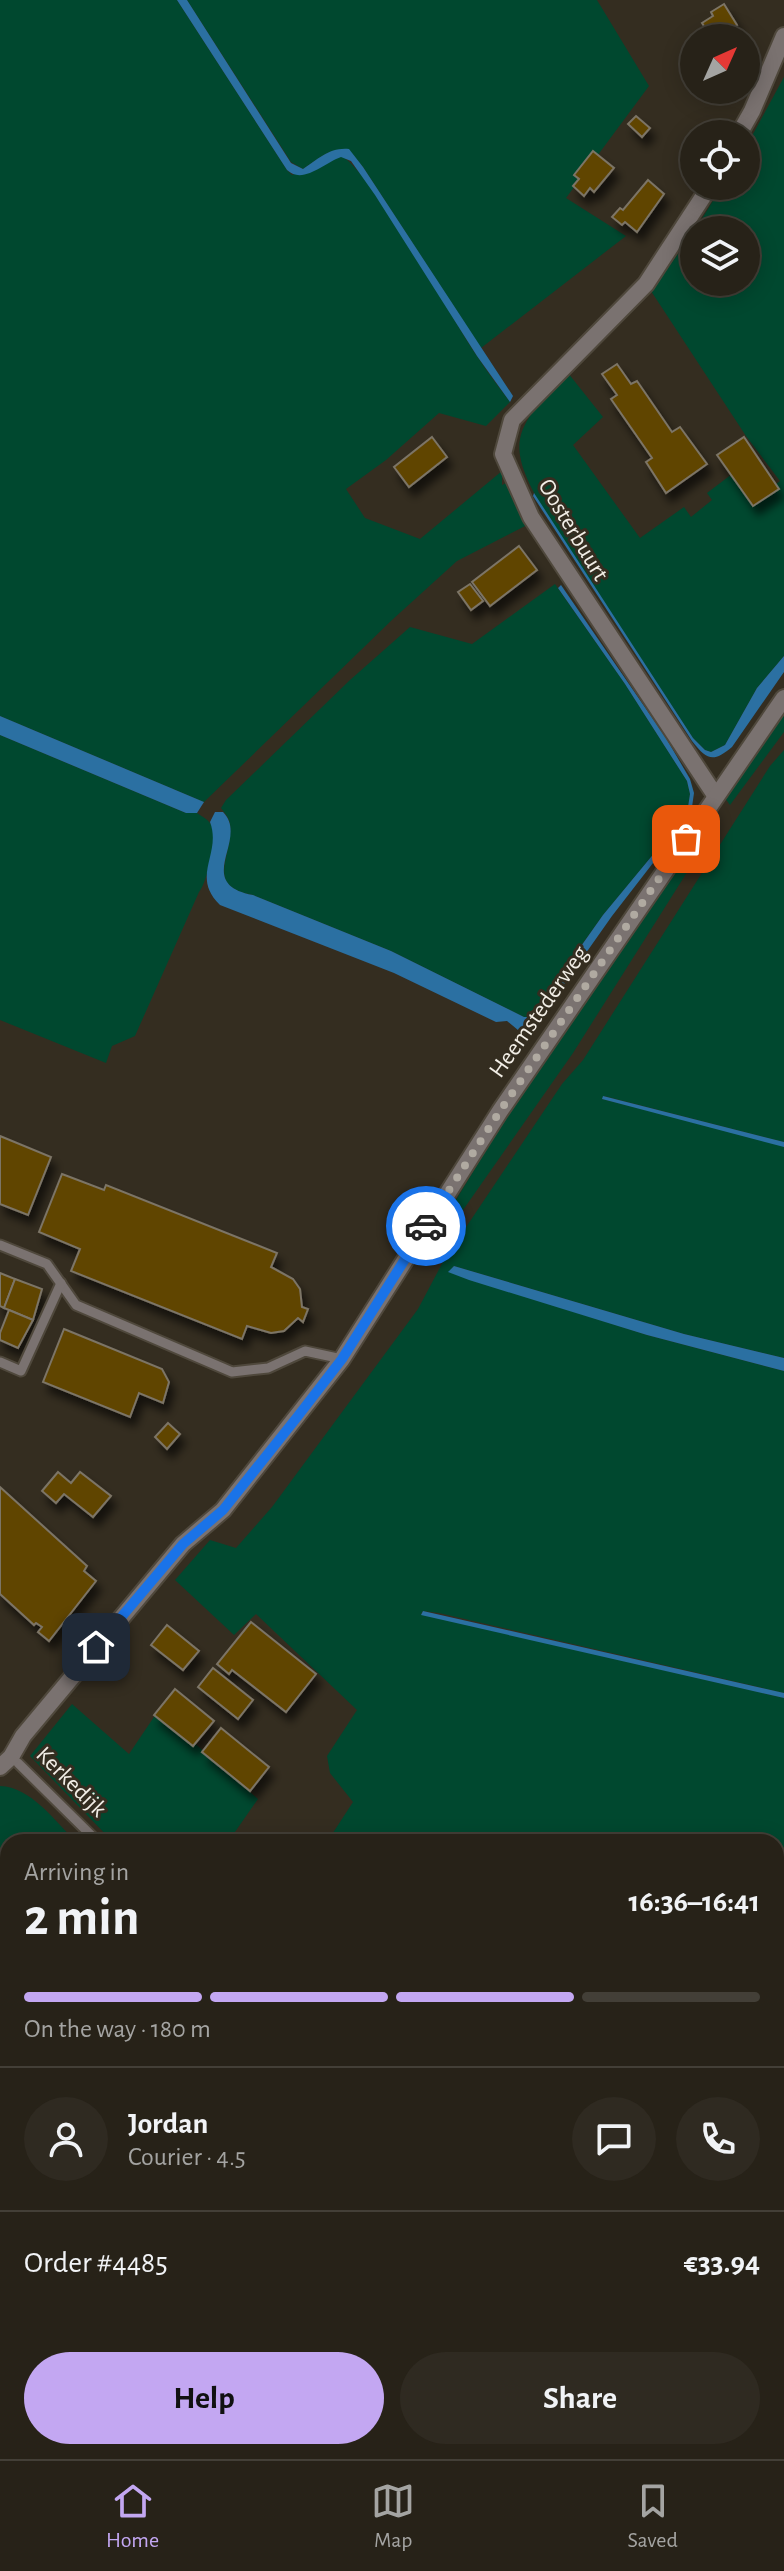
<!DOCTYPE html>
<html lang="en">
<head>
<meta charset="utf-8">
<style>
	body { margin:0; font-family:"Alegreya Sans",sans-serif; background:#2f2a21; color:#f1f3f6; height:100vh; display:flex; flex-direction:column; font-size:30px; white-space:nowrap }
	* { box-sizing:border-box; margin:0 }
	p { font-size:26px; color:#a4a4a2 }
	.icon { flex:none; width:44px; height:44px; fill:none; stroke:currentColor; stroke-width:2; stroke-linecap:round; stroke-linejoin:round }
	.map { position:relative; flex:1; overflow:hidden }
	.side { position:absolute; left:0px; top:1834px; width:784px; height:626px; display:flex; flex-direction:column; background:#272218; border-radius:24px 24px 0 0; box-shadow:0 4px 20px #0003,0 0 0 2px #433f37 }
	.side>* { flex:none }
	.needle { width:52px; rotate:45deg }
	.fabs { position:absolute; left:680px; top:24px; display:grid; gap:16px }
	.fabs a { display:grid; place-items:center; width:80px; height:80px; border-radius:50%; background:#272218; box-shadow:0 4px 20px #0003,0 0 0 2px #433f37; font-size:40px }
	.pin { position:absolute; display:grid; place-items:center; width:68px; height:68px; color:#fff; margin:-34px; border-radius:16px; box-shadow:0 4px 12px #0006 }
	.courier { position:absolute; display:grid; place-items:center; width:80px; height:80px; margin:-40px; border:6px solid #1a73e8; border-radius:50%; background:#fff; color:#222; box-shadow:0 2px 10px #0007 }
	.overview em { font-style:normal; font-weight:700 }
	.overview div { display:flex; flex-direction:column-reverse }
	.overview { display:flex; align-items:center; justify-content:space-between; height:136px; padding:0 24px }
	h1 { font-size:52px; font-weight:700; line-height:60px }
	.bar { display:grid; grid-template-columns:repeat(4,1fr); gap:12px 8px; align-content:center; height:96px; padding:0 24px }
	.bar i { height:10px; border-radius:6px; background:#433f37 }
	.bar .active { background:#c3a7f2 }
	.bar p { grid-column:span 4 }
	.line { display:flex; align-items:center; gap:20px; padding:0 24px; border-top:2px solid #433f37 }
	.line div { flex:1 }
	.round { display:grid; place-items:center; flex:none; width:84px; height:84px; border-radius:42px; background:#2f2a21 }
	.primary-button { display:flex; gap:16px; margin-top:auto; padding:16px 24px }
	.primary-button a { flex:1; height:92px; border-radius:48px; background:#c3a7f2; color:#111; font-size:32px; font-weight:700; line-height:92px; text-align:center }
	.primary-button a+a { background:#2f2a21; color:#f1f3f6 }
	.tabs { display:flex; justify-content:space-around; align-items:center; height:112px; border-top:2px solid #433f37; background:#272218; font-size:22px; color:#a4a4a2 }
	.tabs a { display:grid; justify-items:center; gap:4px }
	.tabs .active { color:#c3a7f2 }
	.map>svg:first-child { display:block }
	.green { fill:#00482f }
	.water { fill:#2b70a2 }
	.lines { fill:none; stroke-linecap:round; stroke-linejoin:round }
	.stream { stroke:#2b70a2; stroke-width:6 }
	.building { fill:#614501; stroke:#7c7466; stroke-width:2; filter:url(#shadow) }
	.lane-casing { stroke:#4f483c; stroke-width:13 }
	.street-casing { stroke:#4f483c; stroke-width:20 }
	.lane { stroke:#7a7270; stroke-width:9 }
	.street { stroke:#7a7270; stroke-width:16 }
	.done { stroke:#b0aaa1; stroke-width:8; stroke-dasharray:0 14.4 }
	.route { stroke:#1a73e8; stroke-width:10 }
	.labels { text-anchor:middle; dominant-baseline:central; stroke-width:6; stroke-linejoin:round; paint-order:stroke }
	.street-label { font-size:24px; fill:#f2eee6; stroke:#342d20 }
</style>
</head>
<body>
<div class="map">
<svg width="784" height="2459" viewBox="0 0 784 2459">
	<defs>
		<filter id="shadow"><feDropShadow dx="5" dy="9" stdDeviation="4" flood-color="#0009"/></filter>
	</defs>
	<rect width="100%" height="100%" fill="#342d20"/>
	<g class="green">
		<path d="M0 0H177L287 170 292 175 341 156C370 169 453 321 477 356 487 372 499 387 510 402L486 426 439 413 386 460 346 489 365 518 420 539 502 471V485L506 483 529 524 457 561 392 620 204 802 0 716Z"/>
		<path d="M187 0H597L649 86 566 198 626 236 481 348 363 167 349 150C330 147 318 159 303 169L291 162Z"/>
		<path d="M784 77V656L757 688 725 745 711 752 705 750 693 738 546 514C504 443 512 430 568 373L603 417 573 445 640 538 684 507 691 517 712 500 707 493 736 471 756 499 780 481 746 436 651 291 694 232V282H746V230H695L722 186H746V147Z"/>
		<path d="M555 584 625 684 687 781 690 794 688 807 675 828 603 915 530 1017H524L391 951 253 895C203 886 234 856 230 824 229 817 225 814 221 808L226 800 350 680 410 627 472 644Z"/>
		<polygon points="784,712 784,732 730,805 725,798 728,791"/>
		<path d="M0 735 186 813H197C203 817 209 820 212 826 217 838 207 883 199 892L135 1036 112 1046 106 1063 0 1020Z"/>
		<polygon points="784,750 784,1142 604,1096 602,1099 784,1145 784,1358 684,1334 454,1266 449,1272 647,1335 784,1371 784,1693 439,1613 423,1611 421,1614 784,1698 784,2195 776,2195 776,1842 327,1842 353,1802 330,1773 327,1756 357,1710 256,1614 234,1635 175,1580 210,1540 236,1548 272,1507 418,1309 444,1260 562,1084 583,1060 770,766"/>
		<polygon points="717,810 720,819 715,828 573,1053 456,1220 420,1259 530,1078"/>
		<polygon points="72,1704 129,1754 158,1711 258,1799 228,1842 113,1842 30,1756"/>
		<path d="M0 1786C31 1787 55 1821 76 1842H8V2452H320L317 2459H0Z"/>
		<polygon points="776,2217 784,2218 784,2459 489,2459 485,2452 776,2452"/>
	</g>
	<g class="water">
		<path d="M177 0H187L291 163 303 169C318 159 330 147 349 149L363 167 513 396 510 402 477 356 375 195 351 161 341 157C324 163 303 185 287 170Z"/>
		<path d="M534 493 693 738 705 750 711 752 725 745 757 688 784 656V672L732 747C713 763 707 760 692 741L533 496Z"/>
		<path d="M561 585 666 738 690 779 694 793 692 807 677 832 612 916 531 1031 524 1035 507 1021 496 1022 394 973 220 905C190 876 222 854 210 822L215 812H223C250 839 192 883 253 895L391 951 524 1017H531L603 915 675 828 688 807 690 794 687 781 625 684 558 588Z"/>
		<polygon points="0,716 204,802 197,813 186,813 0,735"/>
		<polygon points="603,1096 784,1142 784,1147 602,1099"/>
		<polygon points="454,1266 684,1334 784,1358 784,1371 647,1335 469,1280 448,1272"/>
		<polygon points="423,1611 784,1693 784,1698 421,1615"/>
	</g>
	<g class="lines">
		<g class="stream">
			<polyline points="482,2452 485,2459"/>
			<polyline points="334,2459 335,2452"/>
		</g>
	</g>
	<g class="building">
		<polygon points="724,4 737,25 720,38 699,38 708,32 702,23 713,16 711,12"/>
		<polygon points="636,116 650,128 642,137 628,124"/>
		<polygon points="593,151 614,168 594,192 590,188 584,196 573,186 579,179 574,175"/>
		<polygon points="648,180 664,194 637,232 625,222 622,225 612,217 620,208 623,210"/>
		<polygon points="617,364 631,384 637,381 672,432 680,427 707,464 666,493 646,462 652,458 611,399 617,395 602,374"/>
		<polygon points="432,437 447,457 409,487 394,467"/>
		<polygon points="744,437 779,489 753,506 717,455"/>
		<polygon points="519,546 537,570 490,606 472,582"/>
		<polygon points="470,584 483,601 471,610 458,592"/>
		<polygon points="0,1136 51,1157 28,1215 0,1204"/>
		<polygon points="62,1174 104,1190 106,1185 277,1253 271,1267 293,1279 300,1289 302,1307 308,1309 303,1322 298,1318 284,1331 271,1333 247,1326 242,1339 71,1271 80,1249 39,1232"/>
		<polygon points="0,1273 15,1279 4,1308 0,1306"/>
		<polygon points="15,1279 42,1289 33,1320 4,1308"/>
		<polygon points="9,1310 33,1320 18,1348 0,1340 0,1333"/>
		<polygon points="64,1329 162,1369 169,1382 163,1403 139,1393 130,1417 43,1382"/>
		<polygon points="168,1423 180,1434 167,1449 155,1437"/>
		<polygon points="58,1472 71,1483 80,1472 111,1496 93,1517 64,1494 56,1503 42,1491"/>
		<polygon points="0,1487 87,1566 84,1571 96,1581 49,1641 38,1632 42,1627 36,1623 34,1625 0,1594"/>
		<polygon points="251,1622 316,1674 286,1712 232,1670 229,1674 217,1664"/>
		<polygon points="167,1625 199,1651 183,1670 151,1645"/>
		<polygon points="213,1668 253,1700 238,1719 198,1687"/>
		<polygon points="175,1689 214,1721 193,1746 154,1715"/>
		<polygon points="221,1728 269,1767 250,1791 202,1752"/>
	</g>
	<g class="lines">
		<g class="lane-casing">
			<g id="lane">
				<polyline points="0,1245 47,1264 76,1305 232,1372 268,1368 305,1351 342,1359"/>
				<polyline points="0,1362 21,1371 61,1283"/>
				<polyline points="18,1763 98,1842"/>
				<polyline points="323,2459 326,2452"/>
			</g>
		</g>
		<g class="street-casing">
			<g id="street">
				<polyline points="739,134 752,111 784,36"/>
				<polyline points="710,186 646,284 512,420 503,454 531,517 715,795"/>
				<polyline points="0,1767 11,1757 23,1736 183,1544 223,1510 342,1359 500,1111 784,698"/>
			</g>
		</g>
		<use href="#lane" class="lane"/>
		<use href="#street" class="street"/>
	</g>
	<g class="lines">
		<polyline class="done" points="426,1226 500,1111 686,839"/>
		<polyline class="route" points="96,1647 183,1544 223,1510 298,1416 342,1359 426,1226"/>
	</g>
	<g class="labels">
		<g class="street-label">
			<text transform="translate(573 530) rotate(59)">Oosterbuurt</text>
			<text transform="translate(539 1012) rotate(-55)">Heemstederweg</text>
			<text transform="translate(71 1782) rotate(45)">Kerkedijk</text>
		</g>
	</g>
</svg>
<div class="fabs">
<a><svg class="needle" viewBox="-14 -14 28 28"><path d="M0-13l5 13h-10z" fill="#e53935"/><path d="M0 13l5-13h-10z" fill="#a4a4a2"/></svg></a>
<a><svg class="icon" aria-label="locate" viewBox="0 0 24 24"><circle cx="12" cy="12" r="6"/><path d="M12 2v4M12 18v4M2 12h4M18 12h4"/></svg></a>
<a><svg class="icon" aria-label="layers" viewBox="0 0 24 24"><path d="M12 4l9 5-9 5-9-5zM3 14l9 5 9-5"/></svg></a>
</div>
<div class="pin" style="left:686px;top:839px;background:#ea580c"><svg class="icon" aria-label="bag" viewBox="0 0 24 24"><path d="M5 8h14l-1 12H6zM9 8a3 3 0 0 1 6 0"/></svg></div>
<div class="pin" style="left:96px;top:1647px;background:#1f2937"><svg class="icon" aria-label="home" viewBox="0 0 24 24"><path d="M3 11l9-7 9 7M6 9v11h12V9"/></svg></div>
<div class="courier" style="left:426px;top:1226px"><svg class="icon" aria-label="car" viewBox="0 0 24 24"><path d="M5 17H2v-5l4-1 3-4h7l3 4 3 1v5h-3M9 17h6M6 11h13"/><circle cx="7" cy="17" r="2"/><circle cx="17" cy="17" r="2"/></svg></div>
<section class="side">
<div class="overview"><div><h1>2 min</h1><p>Arriving in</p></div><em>16:36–16:41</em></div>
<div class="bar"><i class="active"></i><i class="active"></i><i class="active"></i><i></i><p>On the way · 180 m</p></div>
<div class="line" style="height:144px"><a class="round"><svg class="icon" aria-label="person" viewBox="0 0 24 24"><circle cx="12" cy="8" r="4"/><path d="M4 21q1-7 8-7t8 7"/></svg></a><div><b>Jordan</b><p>Courier · 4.5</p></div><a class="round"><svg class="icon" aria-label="chat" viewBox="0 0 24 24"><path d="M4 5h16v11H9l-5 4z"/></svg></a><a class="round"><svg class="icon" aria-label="phone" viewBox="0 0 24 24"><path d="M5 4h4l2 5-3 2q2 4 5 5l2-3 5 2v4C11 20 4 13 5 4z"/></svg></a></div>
<div class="line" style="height:104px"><div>Order #4485</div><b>€33.94</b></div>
<div class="primary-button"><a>Help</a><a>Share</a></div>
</section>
</div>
<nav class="tabs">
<a class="active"><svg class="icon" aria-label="home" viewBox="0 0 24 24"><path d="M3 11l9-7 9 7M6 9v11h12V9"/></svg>Home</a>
<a><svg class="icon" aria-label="map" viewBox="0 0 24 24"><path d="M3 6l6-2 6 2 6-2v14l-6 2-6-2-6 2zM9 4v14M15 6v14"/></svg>Map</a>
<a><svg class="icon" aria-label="saved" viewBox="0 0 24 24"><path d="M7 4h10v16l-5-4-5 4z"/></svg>Saved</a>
</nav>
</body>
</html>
